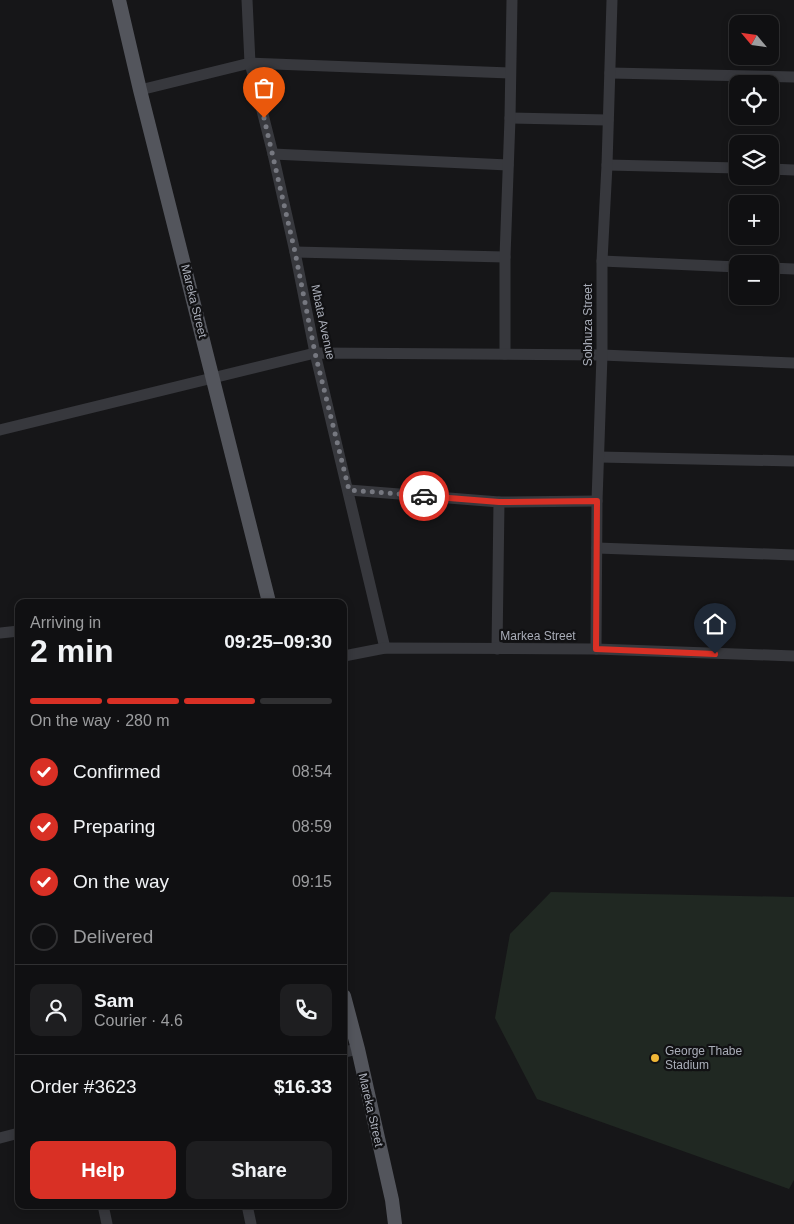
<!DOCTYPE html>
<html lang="en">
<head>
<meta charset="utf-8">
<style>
	body { margin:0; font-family:Helvetica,sans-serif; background:#1e1e20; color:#f1f3f6; height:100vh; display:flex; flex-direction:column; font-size:19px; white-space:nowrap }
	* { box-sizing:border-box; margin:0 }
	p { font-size:16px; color:#9c9d9f }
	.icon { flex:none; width:28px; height:28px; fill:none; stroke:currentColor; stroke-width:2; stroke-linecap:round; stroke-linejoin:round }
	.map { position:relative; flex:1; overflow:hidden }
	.drawer { position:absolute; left:15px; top:599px; width:332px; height:610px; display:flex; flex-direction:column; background:#101012; border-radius:10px; box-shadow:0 2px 8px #0003,0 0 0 1px #303032 }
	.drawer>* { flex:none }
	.needle { width:32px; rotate:299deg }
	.controls { position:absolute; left:729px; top:15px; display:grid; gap:10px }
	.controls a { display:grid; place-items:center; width:50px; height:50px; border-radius:10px; background:#101012; box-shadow:0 2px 8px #0003,0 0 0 1px #303032; font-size:25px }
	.pin { position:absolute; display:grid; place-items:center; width:42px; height:42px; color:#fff; margin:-51px -21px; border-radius:50% 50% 50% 0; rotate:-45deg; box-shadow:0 0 5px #0007 }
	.pin .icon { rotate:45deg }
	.courier { position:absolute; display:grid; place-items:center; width:50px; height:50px; margin:-25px; border:4px solid #d93025; border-radius:50%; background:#fff; color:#222; box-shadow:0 1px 6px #0007 }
	.headline em { font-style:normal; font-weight:600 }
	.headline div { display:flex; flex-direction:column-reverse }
	.headline { display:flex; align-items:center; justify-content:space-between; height:85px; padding:0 15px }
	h1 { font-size:32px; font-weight:600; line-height:38px }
	.bar { display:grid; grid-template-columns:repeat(4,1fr); gap:8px 5px; align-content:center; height:60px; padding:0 15px }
	.bar i { height:6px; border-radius:4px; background:#303032 }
	.bar .active { background:#d93025 }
	.bar p { grid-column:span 4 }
	.line { display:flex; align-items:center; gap:12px; padding:0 15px; border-top:1px solid #303032 }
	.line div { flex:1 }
	.round { display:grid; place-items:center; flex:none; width:52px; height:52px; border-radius:10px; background:#1e1e20 }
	ol { padding:0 15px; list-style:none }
	li { display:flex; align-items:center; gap:15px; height:55px }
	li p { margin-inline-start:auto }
	li .icon { padding:5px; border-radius:50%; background:#d93025; color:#fff; stroke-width:4 }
	li:last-child { color:#9c9d9f }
	li i { width:28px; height:28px; border:2px solid #303032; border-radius:50% }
	.button { display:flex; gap:10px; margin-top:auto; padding:10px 15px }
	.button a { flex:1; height:58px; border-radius:10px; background:#d93025; color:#fff; font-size:20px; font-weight:600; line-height:58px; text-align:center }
	.button a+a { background:#1e1e20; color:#f1f3f6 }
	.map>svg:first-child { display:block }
	.green { fill:#202822 }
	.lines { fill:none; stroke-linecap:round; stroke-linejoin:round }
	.minor { stroke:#37383d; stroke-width:11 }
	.major { stroke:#53555c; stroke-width:14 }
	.done { stroke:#767880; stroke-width:5; stroke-dasharray:0 9 }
	.route { stroke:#d93025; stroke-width:6 }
	.poi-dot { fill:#f0b737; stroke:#111113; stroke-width:2 }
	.labels { text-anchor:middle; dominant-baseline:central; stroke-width:4.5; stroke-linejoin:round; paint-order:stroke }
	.street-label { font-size:12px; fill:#a9adb8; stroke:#111113 }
	.poi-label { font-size:12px; fill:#a9adb8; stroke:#111113; text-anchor:start }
</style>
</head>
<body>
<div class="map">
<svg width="794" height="1224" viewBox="0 0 794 1224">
	<rect width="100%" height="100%" fill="#161618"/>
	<polygon class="green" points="551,892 794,897 794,1180 789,1189 537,1099 495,1018 510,934"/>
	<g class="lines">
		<g class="minor">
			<polyline points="247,0 250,63 273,154 295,252 315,353 385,648"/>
			<polyline points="610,73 794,77"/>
			<polyline points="140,90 250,63 510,73"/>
			<polyline points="510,118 608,120"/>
			<polyline points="273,154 508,165"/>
			<polyline points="607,165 738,168"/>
			<polyline points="770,169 794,170"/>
			<polyline points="295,252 505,257"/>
			<polyline points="602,261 738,267"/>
			<polyline points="770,268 794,269"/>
			<polyline points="505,354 505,257 510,118 512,0"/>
			<polyline points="0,430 315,353 602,355 794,363"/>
			<polyline points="599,457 794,461"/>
			<polyline points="349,490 499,502 597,501"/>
			<polyline points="597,548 794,555"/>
			<polyline points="0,633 19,631"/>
			<polyline points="497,649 499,502"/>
			<polyline points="596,649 597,501 602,355 602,261 607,165 612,0"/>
			<polyline points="344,656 385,648 596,649 794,656"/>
			<polyline points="344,1052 358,1049"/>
			<polyline points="0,1138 19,1133"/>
			<polyline points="103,1205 107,1224"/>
			<polyline points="247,1205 251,1224"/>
		</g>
		<g class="major">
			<polyline points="119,0 140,90 269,602"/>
			<polyline points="344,996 358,1049 392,1200 395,1224"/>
		</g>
	</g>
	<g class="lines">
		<polyline class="done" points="264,118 295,252 315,353 349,490 424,496"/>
		<polyline class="route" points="424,496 499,502 597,501 596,649 715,654"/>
	</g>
	<circle class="poi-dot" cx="655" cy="1058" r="5"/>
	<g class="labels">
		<g class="street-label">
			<text transform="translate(194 301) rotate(76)">Mareka Street</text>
			<text transform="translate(323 322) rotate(78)">Mbata Avenue</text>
			<text transform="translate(588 325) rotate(-90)">Sobhuza Street</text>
			<text x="538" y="636">Markea Street</text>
			<text transform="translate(371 1110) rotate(77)">Mareka Street</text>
		</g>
		<g class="poi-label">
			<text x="665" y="1051">George Thabe<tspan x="665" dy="14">Stadium</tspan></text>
		</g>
	</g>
</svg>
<div class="controls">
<a><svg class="needle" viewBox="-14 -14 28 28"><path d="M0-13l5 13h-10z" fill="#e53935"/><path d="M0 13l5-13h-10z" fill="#9c9d9f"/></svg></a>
<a><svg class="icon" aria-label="locate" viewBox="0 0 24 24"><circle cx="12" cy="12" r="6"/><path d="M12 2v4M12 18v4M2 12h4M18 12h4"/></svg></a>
<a><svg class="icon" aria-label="layers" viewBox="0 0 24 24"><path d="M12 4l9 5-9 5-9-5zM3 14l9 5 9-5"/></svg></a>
<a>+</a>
<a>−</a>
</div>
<div class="pin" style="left:264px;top:118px;background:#ea580c"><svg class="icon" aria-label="bag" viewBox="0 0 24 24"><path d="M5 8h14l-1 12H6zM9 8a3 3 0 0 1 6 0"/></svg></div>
<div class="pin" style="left:715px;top:654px;background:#1f2937"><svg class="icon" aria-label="home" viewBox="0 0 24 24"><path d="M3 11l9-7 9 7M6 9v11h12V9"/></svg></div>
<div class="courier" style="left:424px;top:496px"><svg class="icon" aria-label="car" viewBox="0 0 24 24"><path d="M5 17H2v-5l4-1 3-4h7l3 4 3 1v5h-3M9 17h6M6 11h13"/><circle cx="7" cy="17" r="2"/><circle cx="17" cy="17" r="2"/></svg></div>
<section class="drawer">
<div class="headline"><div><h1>2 min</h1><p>Arriving in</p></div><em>09:25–09:30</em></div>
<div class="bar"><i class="active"></i><i class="active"></i><i class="active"></i><i></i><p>On the way · 280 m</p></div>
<ol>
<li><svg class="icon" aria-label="check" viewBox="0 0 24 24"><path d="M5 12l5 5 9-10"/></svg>Confirmed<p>08:54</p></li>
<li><svg class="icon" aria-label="check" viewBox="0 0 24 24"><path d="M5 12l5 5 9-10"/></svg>Preparing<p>08:59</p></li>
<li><svg class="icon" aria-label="check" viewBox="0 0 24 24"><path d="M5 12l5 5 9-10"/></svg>On the way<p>09:15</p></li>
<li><i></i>Delivered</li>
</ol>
<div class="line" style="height:90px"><a class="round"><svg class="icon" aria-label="person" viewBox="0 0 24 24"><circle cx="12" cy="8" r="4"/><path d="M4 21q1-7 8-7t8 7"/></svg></a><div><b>Sam</b><p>Courier · 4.6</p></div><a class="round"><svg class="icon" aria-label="phone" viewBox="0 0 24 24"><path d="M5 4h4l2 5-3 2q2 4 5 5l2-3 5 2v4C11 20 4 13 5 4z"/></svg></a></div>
<div class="line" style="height:65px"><div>Order #3623</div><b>$16.33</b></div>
<div class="button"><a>Help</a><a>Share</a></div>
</section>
</div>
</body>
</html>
